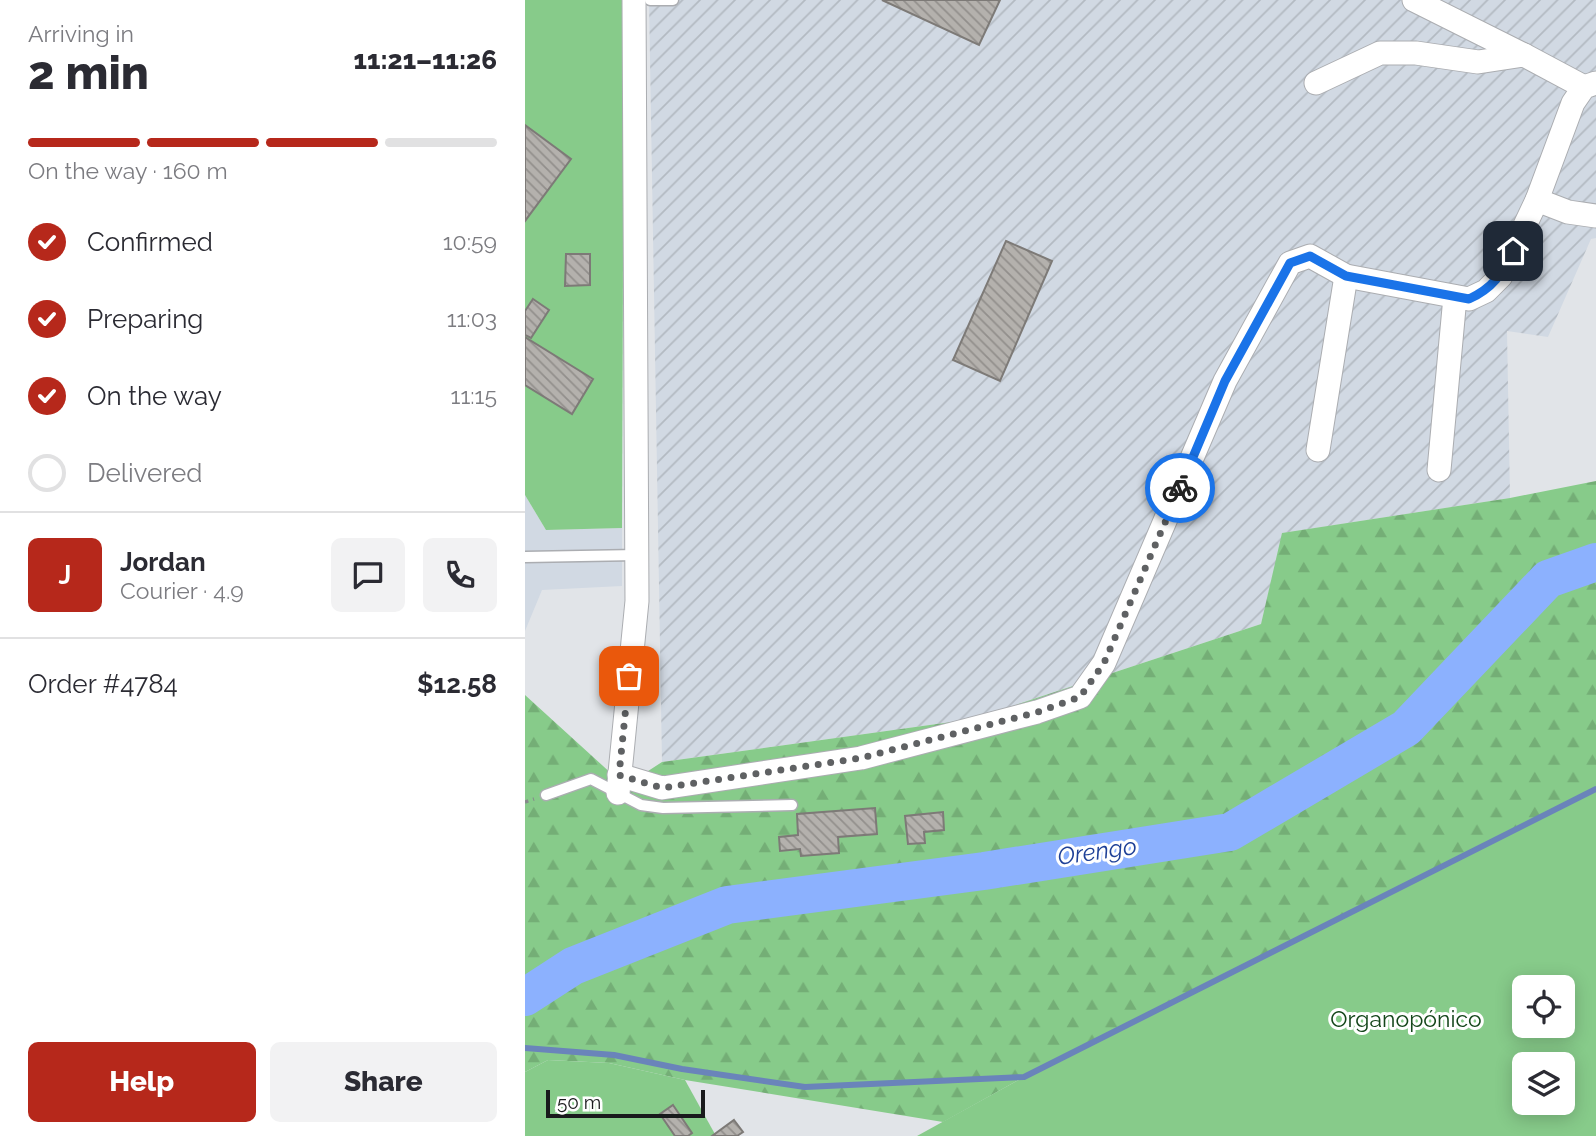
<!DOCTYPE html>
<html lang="en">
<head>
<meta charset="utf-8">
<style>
	body { margin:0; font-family:Raleway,sans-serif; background:#f2f2f3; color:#2b2b33; height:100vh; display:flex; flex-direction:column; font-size:26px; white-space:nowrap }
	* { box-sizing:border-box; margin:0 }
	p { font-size:23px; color:#7c7c81 }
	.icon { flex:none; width:38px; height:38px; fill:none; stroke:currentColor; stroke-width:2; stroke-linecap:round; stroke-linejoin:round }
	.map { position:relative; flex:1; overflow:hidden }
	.drawer { display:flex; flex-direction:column; background:#fff; width:525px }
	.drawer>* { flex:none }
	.fabs { position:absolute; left:987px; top:975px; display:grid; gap:14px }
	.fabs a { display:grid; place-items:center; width:63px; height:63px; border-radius:10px; background:#fff; box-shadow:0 4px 18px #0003; font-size:35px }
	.scale { position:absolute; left:21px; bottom:18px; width:159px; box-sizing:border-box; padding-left:7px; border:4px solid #191a1c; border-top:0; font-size:19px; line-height:24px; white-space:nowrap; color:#191a1c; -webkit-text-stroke:5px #fff; paint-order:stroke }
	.pin { position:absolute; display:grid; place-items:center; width:60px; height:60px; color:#fff; margin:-30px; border-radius:14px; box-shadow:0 4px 10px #0006 }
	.courier { position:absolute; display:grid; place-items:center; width:70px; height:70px; margin:-35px; border:5px solid #1a73e8; border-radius:50%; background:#fff; color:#222; box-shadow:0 2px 9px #0007 }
	.summary em { font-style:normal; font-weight:800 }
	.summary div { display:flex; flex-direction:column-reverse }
	.summary { display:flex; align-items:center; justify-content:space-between; height:119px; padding:0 28px }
	h1 { font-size:46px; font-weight:800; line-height:52px }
	.bar { display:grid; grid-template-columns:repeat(4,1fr); gap:10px 7px; align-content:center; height:84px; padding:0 28px }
	.bar i { height:9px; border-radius:5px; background:#e1e1e2 }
	.bar .current { background:#b6281b }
	.bar p { grid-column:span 4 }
	.line { display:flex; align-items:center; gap:18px; padding:0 28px; border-top:2px solid #e1e1e2 }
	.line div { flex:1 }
	.round { display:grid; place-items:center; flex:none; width:74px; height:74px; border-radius:10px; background:#f2f2f3 }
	ol { padding:0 28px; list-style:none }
	li { display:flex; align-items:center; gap:21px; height:77px }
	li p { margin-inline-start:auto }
	li .icon { padding:7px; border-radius:50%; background:#b6281b; color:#fff; stroke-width:4 }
	li:last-child { color:#7c7c81 }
	li i { width:38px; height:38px; border:4px solid #e1e1e2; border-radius:50% }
	.action { display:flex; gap:14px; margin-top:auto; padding:14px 28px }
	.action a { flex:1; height:80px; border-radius:10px; background:#b6281b; color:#fff; font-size:28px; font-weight:800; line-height:80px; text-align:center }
	.action a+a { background:#f2f2f3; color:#2b2b33 }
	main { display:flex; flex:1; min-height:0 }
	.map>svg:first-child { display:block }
	.built { fill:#d1d9e3 }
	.industrial { fill:url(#industrial-furrows) }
	.forest { fill:url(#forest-firs) }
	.garden { fill:#87cb8a; fill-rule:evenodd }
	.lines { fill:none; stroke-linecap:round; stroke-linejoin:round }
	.stream { stroke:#6a84ba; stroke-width:6 }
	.river { stroke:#8cb1fe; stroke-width:38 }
	.building { fill:url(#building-back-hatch); stroke:#7d7a77; stroke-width:2 }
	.service-casing { stroke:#abadb1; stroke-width:13 }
	.minor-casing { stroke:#abadb1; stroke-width:25 }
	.path { stroke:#87898c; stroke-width:3.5; stroke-dasharray:3.5 5; stroke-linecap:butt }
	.service { stroke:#fff; stroke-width:10 }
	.minor { stroke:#fff; stroke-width:23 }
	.done { stroke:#5f6163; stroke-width:7; stroke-dasharray:0 12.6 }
	.route { stroke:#1a73e8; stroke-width:9 }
	.labels { text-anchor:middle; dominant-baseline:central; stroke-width:6; stroke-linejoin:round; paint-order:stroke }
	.park-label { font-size:23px; fill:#14461a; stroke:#fff }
	.water-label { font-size:24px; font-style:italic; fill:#1e4097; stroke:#fff }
</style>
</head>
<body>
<main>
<section class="drawer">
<div class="summary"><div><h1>2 min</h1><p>Arriving in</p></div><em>11:21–11:26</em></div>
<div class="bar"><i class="current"></i><i class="current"></i><i class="current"></i><i></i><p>On the way · 160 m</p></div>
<ol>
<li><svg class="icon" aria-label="check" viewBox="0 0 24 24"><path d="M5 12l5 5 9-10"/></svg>Confirmed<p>10:59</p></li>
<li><svg class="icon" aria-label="check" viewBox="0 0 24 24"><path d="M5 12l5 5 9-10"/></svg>Preparing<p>11:03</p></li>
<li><svg class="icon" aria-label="check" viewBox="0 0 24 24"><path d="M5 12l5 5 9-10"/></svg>On the way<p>11:15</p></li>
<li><i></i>Delivered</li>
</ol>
<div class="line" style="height:126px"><b class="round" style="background:#b6281b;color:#fff">J</b><div><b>Jordan</b><p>Courier · 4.9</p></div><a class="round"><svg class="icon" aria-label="chat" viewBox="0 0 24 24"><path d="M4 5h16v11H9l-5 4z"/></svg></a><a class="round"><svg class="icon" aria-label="phone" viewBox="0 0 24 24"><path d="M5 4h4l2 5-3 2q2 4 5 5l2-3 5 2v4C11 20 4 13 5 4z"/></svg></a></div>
<div class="line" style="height:91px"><div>Order #4784</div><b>$12.58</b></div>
<div class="action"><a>Help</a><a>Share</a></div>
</section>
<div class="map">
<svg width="1071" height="1136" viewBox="0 0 1071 1136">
	<defs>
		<pattern id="industrial-furrows" width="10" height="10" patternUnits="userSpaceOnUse" patternTransform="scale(1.75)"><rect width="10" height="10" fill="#d1d9e3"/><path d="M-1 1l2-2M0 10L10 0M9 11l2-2" fill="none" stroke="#b3bac2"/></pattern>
		<pattern id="forest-firs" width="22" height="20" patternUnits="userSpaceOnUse" patternTransform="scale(1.75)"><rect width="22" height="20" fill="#87cb8a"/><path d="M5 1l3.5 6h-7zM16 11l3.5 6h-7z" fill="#74ae76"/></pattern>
		<pattern id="building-back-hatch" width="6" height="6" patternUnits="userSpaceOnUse" patternTransform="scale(1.75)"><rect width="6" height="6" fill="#b4b1ad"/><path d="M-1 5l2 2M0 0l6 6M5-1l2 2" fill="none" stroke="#928f8c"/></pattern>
	</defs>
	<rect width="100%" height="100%" fill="#e1e4e8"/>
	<polygon class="built" points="0,495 21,530 97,528 97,586 17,590 0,631"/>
	<polygon class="industrial" points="124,0 1071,0 1071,238 1066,239 1023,337 982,331 985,498 758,533 736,624 448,719 137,762"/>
	<polygon class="forest" points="1071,481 1071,789 499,1077 418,1122 160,1080 84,1063 23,1060 0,1072 0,695 100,786 137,762 448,719 736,624 757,533 985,498"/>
	<g class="garden">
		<polygon points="0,0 99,0 97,528 21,530 0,495"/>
		<path d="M1071 789V1136H392L499 1077ZM1038 987V1026H999V987ZM1038 1064V1102H999V1064Z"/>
		<polygon points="23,1060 84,1063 160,1080 191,1136 0,1136 0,1072"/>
	</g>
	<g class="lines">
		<polyline class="stream" points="0,1048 89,1055 157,1069 280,1087 499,1077 1071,789"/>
		<polyline class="river" points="0,997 48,966 202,905 459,871 705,832 881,728 1023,579 1071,562"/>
	</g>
	<g class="building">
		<polygon points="357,0 475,0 454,45"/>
		<polygon points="0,125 46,159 0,221"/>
		<polygon points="481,241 527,261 475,381 428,360"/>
		<polygon points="41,254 65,254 65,285 40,286"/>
		<polygon points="8,299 24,310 6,338 0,335 0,311"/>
		<polygon points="0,337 68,379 47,414 0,385"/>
		<polygon points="350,808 352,834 313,837 314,853 276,856 275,849 255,851 254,837 273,835 272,814"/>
		<polygon points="418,812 419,830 399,832 400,843 383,844 380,816"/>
		<polygon points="148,1105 167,1133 163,1136 150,1136 135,1114"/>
		<polygon points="209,1120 218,1132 212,1136 187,1136"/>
	</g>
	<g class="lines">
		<g class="service-casing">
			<g id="service">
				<polyline points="125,0 148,0"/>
				<polyline points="0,557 112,555"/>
				<polyline points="21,795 66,779 116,805 138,808 267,805"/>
			</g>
		</g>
		<g class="minor-casing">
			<g id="minor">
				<polyline points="889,0 999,55"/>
				<polyline points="791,83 855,53 891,53 953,62 999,55 1059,87"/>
				<polyline points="1012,200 1043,212 1071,216"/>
				<polyline points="793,450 821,276"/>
				<polyline points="914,470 930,297"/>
				<polyline points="94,775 137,788 336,758 512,712 555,697 579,663 700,381 765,263 785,256 821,276 944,299 961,291 976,276 1012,200 1048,103 1059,87 1071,83"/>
				<polyline points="93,793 112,601 109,0"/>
			</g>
		</g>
		<polyline class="path" points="0,802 9,799"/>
		<use href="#service" class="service"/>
		<use href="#minor" class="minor"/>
	</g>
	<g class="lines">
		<polyline class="done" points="104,676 94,775 137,788 336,758 513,712 555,697 579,663 655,488"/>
		<path class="route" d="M655 488 700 381 765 263 785 256 821 276 944 299C968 288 977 274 988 251"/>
	</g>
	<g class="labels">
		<g class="park-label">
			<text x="881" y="1018">Organopónico</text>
		</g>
		<g class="water-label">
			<text transform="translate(572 851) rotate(-8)">Orengo</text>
		</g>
	</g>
</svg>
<div class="fabs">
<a><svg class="icon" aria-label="locate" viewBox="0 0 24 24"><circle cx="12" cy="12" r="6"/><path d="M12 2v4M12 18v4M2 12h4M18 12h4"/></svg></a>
<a><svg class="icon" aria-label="layers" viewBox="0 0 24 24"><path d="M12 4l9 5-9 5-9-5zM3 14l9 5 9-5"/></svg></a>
</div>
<div class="scale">50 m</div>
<div class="pin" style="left:104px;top:676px;background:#ea580c"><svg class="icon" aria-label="bag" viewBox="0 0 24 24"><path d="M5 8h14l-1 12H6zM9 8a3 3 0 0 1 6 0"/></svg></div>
<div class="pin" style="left:988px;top:251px;background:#1f2937"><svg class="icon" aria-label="home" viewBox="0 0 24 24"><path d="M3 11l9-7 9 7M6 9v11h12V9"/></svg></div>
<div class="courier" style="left:655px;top:488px"><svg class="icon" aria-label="bike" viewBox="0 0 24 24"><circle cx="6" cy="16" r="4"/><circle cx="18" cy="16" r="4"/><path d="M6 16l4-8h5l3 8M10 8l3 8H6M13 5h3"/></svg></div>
</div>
</main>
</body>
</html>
